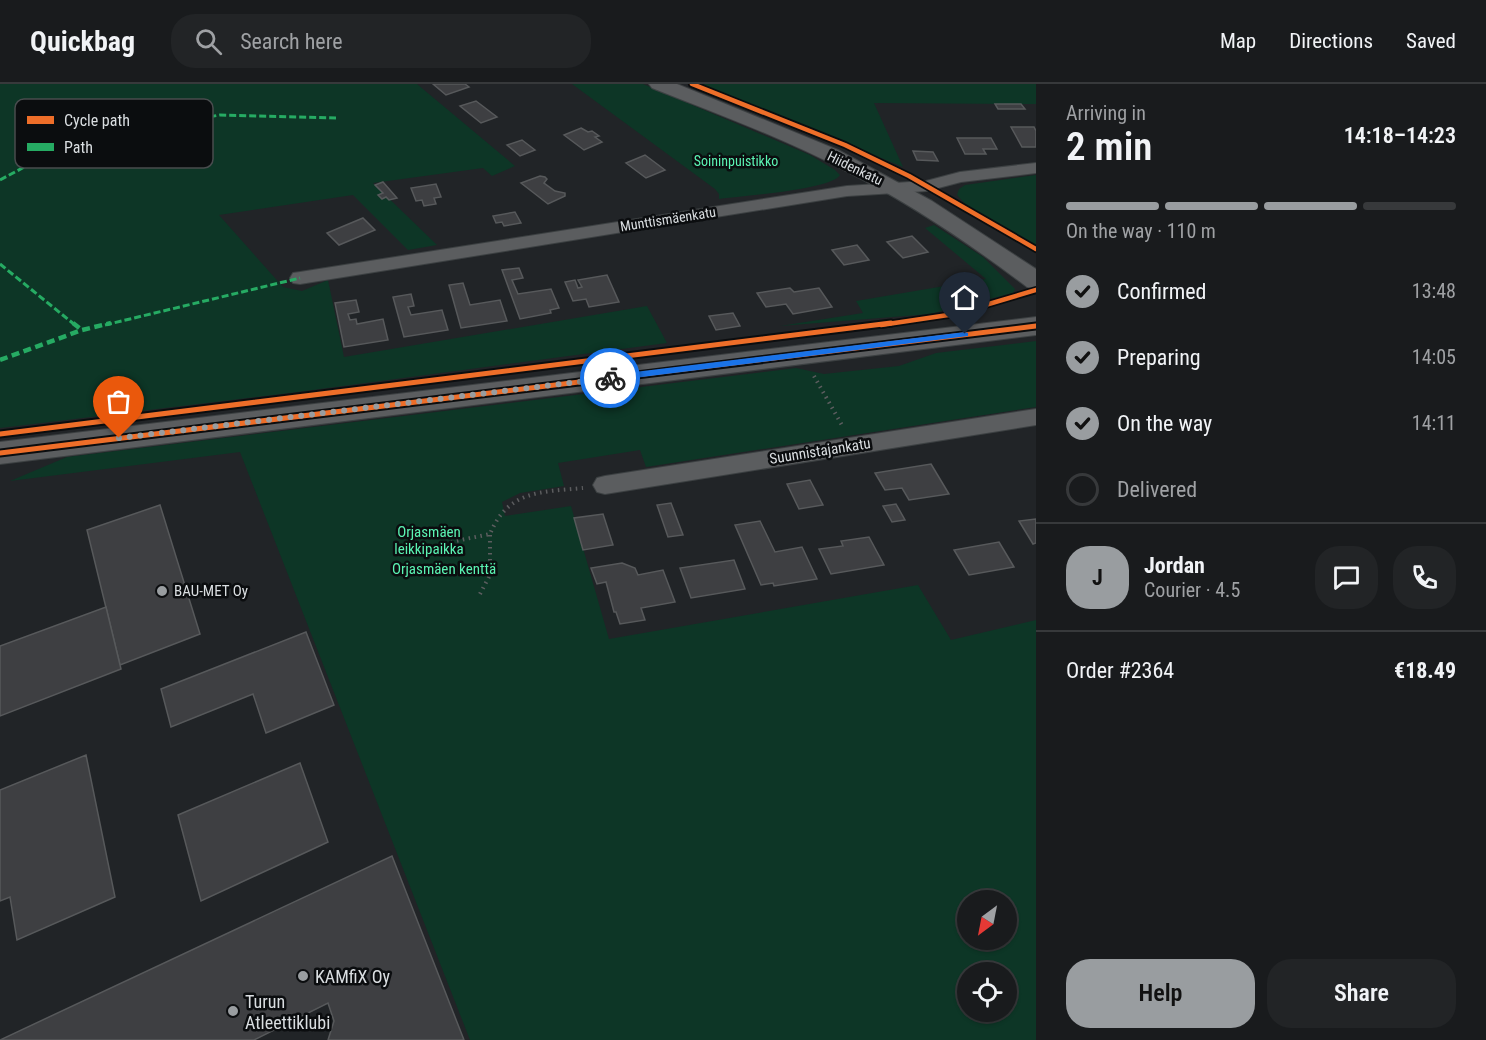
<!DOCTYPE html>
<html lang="en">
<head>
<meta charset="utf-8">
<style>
	body { margin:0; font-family:"Roboto Condensed",sans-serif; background:#222426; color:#f1f3f6; height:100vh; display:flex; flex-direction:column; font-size:22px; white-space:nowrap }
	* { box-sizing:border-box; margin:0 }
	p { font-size:20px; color:#9fa1a4 }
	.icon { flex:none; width:33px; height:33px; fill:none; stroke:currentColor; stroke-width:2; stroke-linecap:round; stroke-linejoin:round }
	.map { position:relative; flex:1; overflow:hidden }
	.drawer { display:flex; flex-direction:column; background:#191b1d; width:450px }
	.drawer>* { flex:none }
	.needle { width:39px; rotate:212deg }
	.buttons { position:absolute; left:957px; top:806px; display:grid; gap:12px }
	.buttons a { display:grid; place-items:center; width:60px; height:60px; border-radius:50%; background:#191b1d; box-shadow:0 2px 4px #0004,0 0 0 2px #37393b; font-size:30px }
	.pin { position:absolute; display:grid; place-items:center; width:51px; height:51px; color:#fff; margin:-62px -26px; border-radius:50% 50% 50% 0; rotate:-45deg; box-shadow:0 0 6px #0007 }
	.pin .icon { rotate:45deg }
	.courier { position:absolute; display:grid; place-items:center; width:60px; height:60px; margin:-30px; border:4px solid #1a73e8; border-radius:50%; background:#fff; color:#222; box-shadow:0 2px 8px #0007 }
	.head em { font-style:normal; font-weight:600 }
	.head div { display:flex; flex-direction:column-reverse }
	.head { display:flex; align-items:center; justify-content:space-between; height:102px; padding:0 30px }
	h1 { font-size:39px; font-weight:600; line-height:45px }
	.bar { display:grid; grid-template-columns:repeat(4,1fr); gap:9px 6px; align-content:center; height:72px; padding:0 30px }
	.bar i { height:8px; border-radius:4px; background:#37393b }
	.bar .current { background:#999da0 }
	.bar p { grid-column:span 4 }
	.line { display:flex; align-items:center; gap:15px; padding:0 30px; border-top:2px solid #37393b }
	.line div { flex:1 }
	.round { display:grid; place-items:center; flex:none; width:63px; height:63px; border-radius:24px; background:#222426 }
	ol { padding:0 30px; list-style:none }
	li { display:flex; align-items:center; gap:18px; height:66px }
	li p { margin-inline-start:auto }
	li .icon { padding:6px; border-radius:50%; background:#999da0; color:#111; stroke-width:4 }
	li:last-child { color:#9fa1a4 }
	li i { width:33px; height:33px; border:3px solid #37393b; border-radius:50% }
	.action { display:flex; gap:12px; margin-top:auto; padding:12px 30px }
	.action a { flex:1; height:69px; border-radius:24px; background:#999da0; color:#111; font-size:24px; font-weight:600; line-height:69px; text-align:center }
	.action a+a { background:#222426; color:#f1f3f6 }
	header { display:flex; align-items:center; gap:36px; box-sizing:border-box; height:84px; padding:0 30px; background:#191b1d; border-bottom:2px solid #37393b }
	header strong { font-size:28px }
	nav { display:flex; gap:33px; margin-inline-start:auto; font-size:21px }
	.search { width:420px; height:54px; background:#222426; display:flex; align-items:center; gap:15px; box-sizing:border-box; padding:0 21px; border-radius:24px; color:#9fa1a4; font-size:22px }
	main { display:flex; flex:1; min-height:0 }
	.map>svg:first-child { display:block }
	.green { fill:#0d3626; fill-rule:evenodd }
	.building { fill:#3e3f42; stroke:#57595b; stroke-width:1.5 }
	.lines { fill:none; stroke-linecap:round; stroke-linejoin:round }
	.minor-casing { stroke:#3c4042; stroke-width:2 }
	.tertiary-casing { stroke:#3c4042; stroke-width:2 }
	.path { stroke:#5c5d5f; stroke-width:4; stroke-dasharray:1.5 4.5; stroke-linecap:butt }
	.minor { fill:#5b5d5f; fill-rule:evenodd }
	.tertiary { fill:#5b5d5f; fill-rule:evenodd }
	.quiet-far1 { stroke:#26ab63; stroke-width:3; stroke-dasharray:7 3; stroke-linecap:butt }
	.quiet { stroke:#26ab63; stroke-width:4.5; stroke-dasharray:8 4.5; stroke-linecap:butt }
	.cycleway-far1-casing { stroke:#0b0d0f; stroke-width:8 }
	.cycleway-casing { stroke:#0b0d0f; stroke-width:9 }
	.cycleway-far1 { stroke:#ee6e29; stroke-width:4.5 }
	.cycleway { stroke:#ee6e29; stroke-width:5 }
	.route { fill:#1a73e8 }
	.done { stroke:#999da0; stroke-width:6; stroke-dasharray:0 10.8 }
	.poi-dot { fill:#999da0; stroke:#0b0d0f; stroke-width:2 }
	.labels { text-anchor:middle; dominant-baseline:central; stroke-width:5; stroke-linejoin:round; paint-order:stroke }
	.far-park-label { font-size:14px; fill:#5bf4b3; stroke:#0b0d0f }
	.far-street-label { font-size:14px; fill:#dadee1; stroke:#0b0d0f }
	.street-label { font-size:15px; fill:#dadee1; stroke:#0b0d0f }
	.park-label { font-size:15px; fill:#5bf4b3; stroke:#0b0d0f }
	.poi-label { font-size:15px; fill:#dadee1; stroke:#0b0d0f; text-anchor:start }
	.near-poi-label { font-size:18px; fill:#dadee1; stroke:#0b0d0f; text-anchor:start }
	.key { fill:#0b0d0f; stroke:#494c4e; stroke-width:1.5 }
	.key-label { font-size:16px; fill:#dadee1 }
</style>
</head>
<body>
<header>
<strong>Quickbag</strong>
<div class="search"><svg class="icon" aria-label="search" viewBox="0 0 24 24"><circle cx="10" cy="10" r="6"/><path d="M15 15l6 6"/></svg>Search here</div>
<nav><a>Map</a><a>Directions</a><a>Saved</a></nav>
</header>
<main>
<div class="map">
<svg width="1036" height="956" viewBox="0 0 1036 956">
	<rect width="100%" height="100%" fill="#212427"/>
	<g class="green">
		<polygon points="0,0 417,0 515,82 492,92 483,84 373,99 437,161 408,166 353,111 219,131 283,203 302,207 328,196 344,273 647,222 667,259 290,309 0,344"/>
		<path d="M572 0H643L810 71 835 86 840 91C831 106 740 112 719 115V110L715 105Z"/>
		<polygon points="701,0 1036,0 1036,20 874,19 903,83"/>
		<polygon points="1036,91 1036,161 966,121 957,111 959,105 965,101"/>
		<polygon points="934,141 983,173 1015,205 1013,209 930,230 780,242 863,229 856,217 986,195 925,144"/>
		<path d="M1036 257V323L646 383 640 366 558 379 564 402 520 409 502 418 505 432 571 422 609 555 918 501 951 556 1036 536V956H470L240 368 10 397 67 373 796 284 824 290 899 282 936 269ZM968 816H1006V855H968ZM968 888H1006V927H968Z"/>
	</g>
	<g class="building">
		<polygon points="433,0 465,0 469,3 446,11"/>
		<polygon points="476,17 497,33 481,39 460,22"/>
		<polygon points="995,20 1021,20 1025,25 998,25"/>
		<polygon points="1011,43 1034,43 1036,47 1036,63 1022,63"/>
		<polygon points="581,44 588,48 592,47 599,52 595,53 602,58 584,66 564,51"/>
		<polygon points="957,54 991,54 997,65 983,65 986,70 965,70"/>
		<polygon points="522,56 535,66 520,72 507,61"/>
		<polygon points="913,67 933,68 938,77 917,76"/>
		<polygon points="645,71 665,86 646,94 626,79"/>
		<polygon points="540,92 545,93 547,95 544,99 555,107 565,109 565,112 548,120 521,99"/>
		<polygon points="383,98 397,114 389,116 386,113 382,115 378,111 383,109 375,101"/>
		<polygon points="436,100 441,113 434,114 436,120 424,122 422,116 416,117 411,104"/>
		<polygon points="515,128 521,139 504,142 502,138 496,139 493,132"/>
		<polygon points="363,134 375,146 339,161 327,149"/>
		<polygon points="912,152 928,168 903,174 887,158"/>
		<polygon points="857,161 869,176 844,181 832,166"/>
		<polygon points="519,184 523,194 512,196 518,210 551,205 559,224 550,226 551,229 520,235 502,186"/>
		<polygon points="607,191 619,218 589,223 586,215 573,217 565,198 575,196 578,204 582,203 578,196"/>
		<polygon points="463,199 470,221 500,216 507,237 461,244 449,201"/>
		<polygon points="790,204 794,208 819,204 832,223 793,230 786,220 766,223 757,209"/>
		<polygon points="411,210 414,222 408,223 411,231 442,226 448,246 404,253 393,213"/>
		<polygon points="356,216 359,228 348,230 350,236 356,235 357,240 383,235 388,256 344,263 335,219"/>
		<polygon points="733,229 740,242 716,246 709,232"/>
		<polygon points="931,380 949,410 909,416 902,404 885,406 875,389"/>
		<polygon points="810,396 823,421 799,425 787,400"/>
		<polygon points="671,419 683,451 668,453 657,421"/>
		<polygon points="896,420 905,436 892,438 883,422"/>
		<polygon points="160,421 200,550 120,581 87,446"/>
		<polygon points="603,430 613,461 583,466 574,434"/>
		<polygon points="1036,435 1036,459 1033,460 1019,437"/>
		<polygon points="760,437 775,468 802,463 817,495 774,502 773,499 761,501 735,441"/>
		<polygon points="869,453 884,481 831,490 819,465 843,462 841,457"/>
		<polygon points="999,458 1014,483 969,491 954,466"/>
		<polygon points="734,476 745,505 691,514 680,484"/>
		<polygon points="622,479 635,484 638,491 663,486 675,518 641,524 645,536 620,540 616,528 614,528 606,498 597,500 591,484"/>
		<polygon points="106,523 121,585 0,632 0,562"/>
		<polygon points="306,548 334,621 266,649 253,610 171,643 161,605"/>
		<polygon points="86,671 115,813 17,856 10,813 0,817 0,706"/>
		<polygon points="300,679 328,758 201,817 178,731"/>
		<polygon points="392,772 464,956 328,956 334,937 328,919 254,956 0,956"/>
	</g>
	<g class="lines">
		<g class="minor-casing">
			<g id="minor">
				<polygon points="1036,79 1036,89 961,98 927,107 847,112 300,200 293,199 290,194 293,189 300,188 847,102 926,97 960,88"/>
				<polygon points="1036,325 1036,341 605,410 597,408 593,401 597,394 605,392"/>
			</g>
		</g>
		<g class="tertiary-casing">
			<g id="tertiary">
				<path d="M649 0H677L838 66 932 117 1036 185V205L1027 203C970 160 910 119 846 87 784 54 717 30 652 4Z"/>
				<polygon points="1036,233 1036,251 0,380 0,358"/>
			</g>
		</g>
		<g class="path">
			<polyline points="814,292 843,343"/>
			<path d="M451 458 490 450C508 406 541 408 583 404"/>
			<polyline points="480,510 490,491 490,450"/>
		</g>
		<use href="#minor" class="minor"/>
		<use href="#tertiary" class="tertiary"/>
		<g class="quiet-far1">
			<polyline points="0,96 28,81 127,47 220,31 336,34"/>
			<polyline points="0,180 75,241"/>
			<polyline points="105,241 300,194"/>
		</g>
		<g class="quiet">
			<polyline points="73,239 82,246"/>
			<polyline points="0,276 82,246 111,239"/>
		</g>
		<g class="cycleway-far1-casing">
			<g id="cycleway-far1">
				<polyline points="692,0 845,61 909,92 1036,165"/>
				<polyline points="881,241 955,230 1036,206"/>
			</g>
		</g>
		<g class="cycleway-casing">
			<g id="cycleway">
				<polyline points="0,350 891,239"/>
				<polyline points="0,369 1036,242"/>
			</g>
		</g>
		<use href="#cycleway-far1" class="cycleway-far1"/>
		<use href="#cycleway" class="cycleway"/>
	</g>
	<polygon class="route" points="965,248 968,249 968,252 610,297 605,294 610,291"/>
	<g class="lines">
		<polyline class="done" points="119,354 610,294"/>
	</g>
	<g class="poi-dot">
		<circle cx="162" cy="507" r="6"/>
		<circle cx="303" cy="892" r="6"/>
		<circle cx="233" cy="927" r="6"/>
	</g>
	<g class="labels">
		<g class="far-park-label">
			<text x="736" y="77">Soininpuistikko</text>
		</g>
		<g class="far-street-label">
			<text transform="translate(855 84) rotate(26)">Hiidenkatu</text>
			<text transform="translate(668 135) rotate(-9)">Munttismäenkatu</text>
		</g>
		<g class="street-label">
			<text transform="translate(820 367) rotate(-9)">Suunnistajankatu</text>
		</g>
		<g class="park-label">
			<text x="429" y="448">Orjasmäen<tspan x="429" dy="17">leikkipaikka</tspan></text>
			<text x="444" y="485">Orjasmäen kenttä</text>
		</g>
		<g class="poi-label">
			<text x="174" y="507">BAU-MET Oy</text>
		</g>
		<g class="near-poi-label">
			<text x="315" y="892">KAMfiX Oy</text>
			<text x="245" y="917">Turun<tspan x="245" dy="21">Atleettiklubi</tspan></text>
		</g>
	</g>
	<rect x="15" y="15" width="198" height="69" rx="9" class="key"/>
	<rect x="27" y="32" width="27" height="8" fill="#ee6e29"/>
	<rect x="27" y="59" width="27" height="8" fill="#26ab63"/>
	<g class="key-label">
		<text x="64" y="42">Cycle path</text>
		<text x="64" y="69">Path</text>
	</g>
</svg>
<div class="buttons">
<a><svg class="needle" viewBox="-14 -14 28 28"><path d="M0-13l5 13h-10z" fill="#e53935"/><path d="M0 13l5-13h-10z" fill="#9fa1a4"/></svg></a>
<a><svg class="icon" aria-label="locate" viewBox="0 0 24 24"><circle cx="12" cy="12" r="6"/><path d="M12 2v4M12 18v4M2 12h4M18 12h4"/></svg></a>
</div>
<div class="pin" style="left:119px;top:354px;background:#ea580c"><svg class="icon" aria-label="bag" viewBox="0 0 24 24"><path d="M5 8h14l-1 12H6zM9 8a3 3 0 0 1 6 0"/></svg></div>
<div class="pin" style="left:965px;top:250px;background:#1f2937"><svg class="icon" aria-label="home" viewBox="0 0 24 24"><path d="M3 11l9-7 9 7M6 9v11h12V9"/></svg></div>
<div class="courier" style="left:610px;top:294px"><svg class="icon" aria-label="bike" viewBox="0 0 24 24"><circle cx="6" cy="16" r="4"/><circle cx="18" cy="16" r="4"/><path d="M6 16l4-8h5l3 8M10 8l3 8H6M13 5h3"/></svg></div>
</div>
<section class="drawer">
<div class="head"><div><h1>2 min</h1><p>Arriving in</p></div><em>14:18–14:23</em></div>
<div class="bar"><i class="current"></i><i class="current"></i><i class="current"></i><i></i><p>On the way · 110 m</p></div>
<ol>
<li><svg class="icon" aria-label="check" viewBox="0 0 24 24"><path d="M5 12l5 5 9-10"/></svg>Confirmed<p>13:48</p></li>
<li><svg class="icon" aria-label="check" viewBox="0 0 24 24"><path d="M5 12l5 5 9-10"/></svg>Preparing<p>14:05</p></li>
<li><svg class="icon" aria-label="check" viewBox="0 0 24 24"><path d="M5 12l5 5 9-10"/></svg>On the way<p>14:11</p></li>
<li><i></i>Delivered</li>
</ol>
<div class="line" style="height:108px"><b class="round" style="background:#999da0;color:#111">J</b><div><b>Jordan</b><p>Courier · 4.5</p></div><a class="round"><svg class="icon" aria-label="chat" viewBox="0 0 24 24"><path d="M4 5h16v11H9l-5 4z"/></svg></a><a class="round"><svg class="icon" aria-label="phone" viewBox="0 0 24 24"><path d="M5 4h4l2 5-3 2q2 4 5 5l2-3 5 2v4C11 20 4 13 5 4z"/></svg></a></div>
<div class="line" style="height:78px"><div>Order #2364</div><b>€18.49</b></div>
<div class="action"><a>Help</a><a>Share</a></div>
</section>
</main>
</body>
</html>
